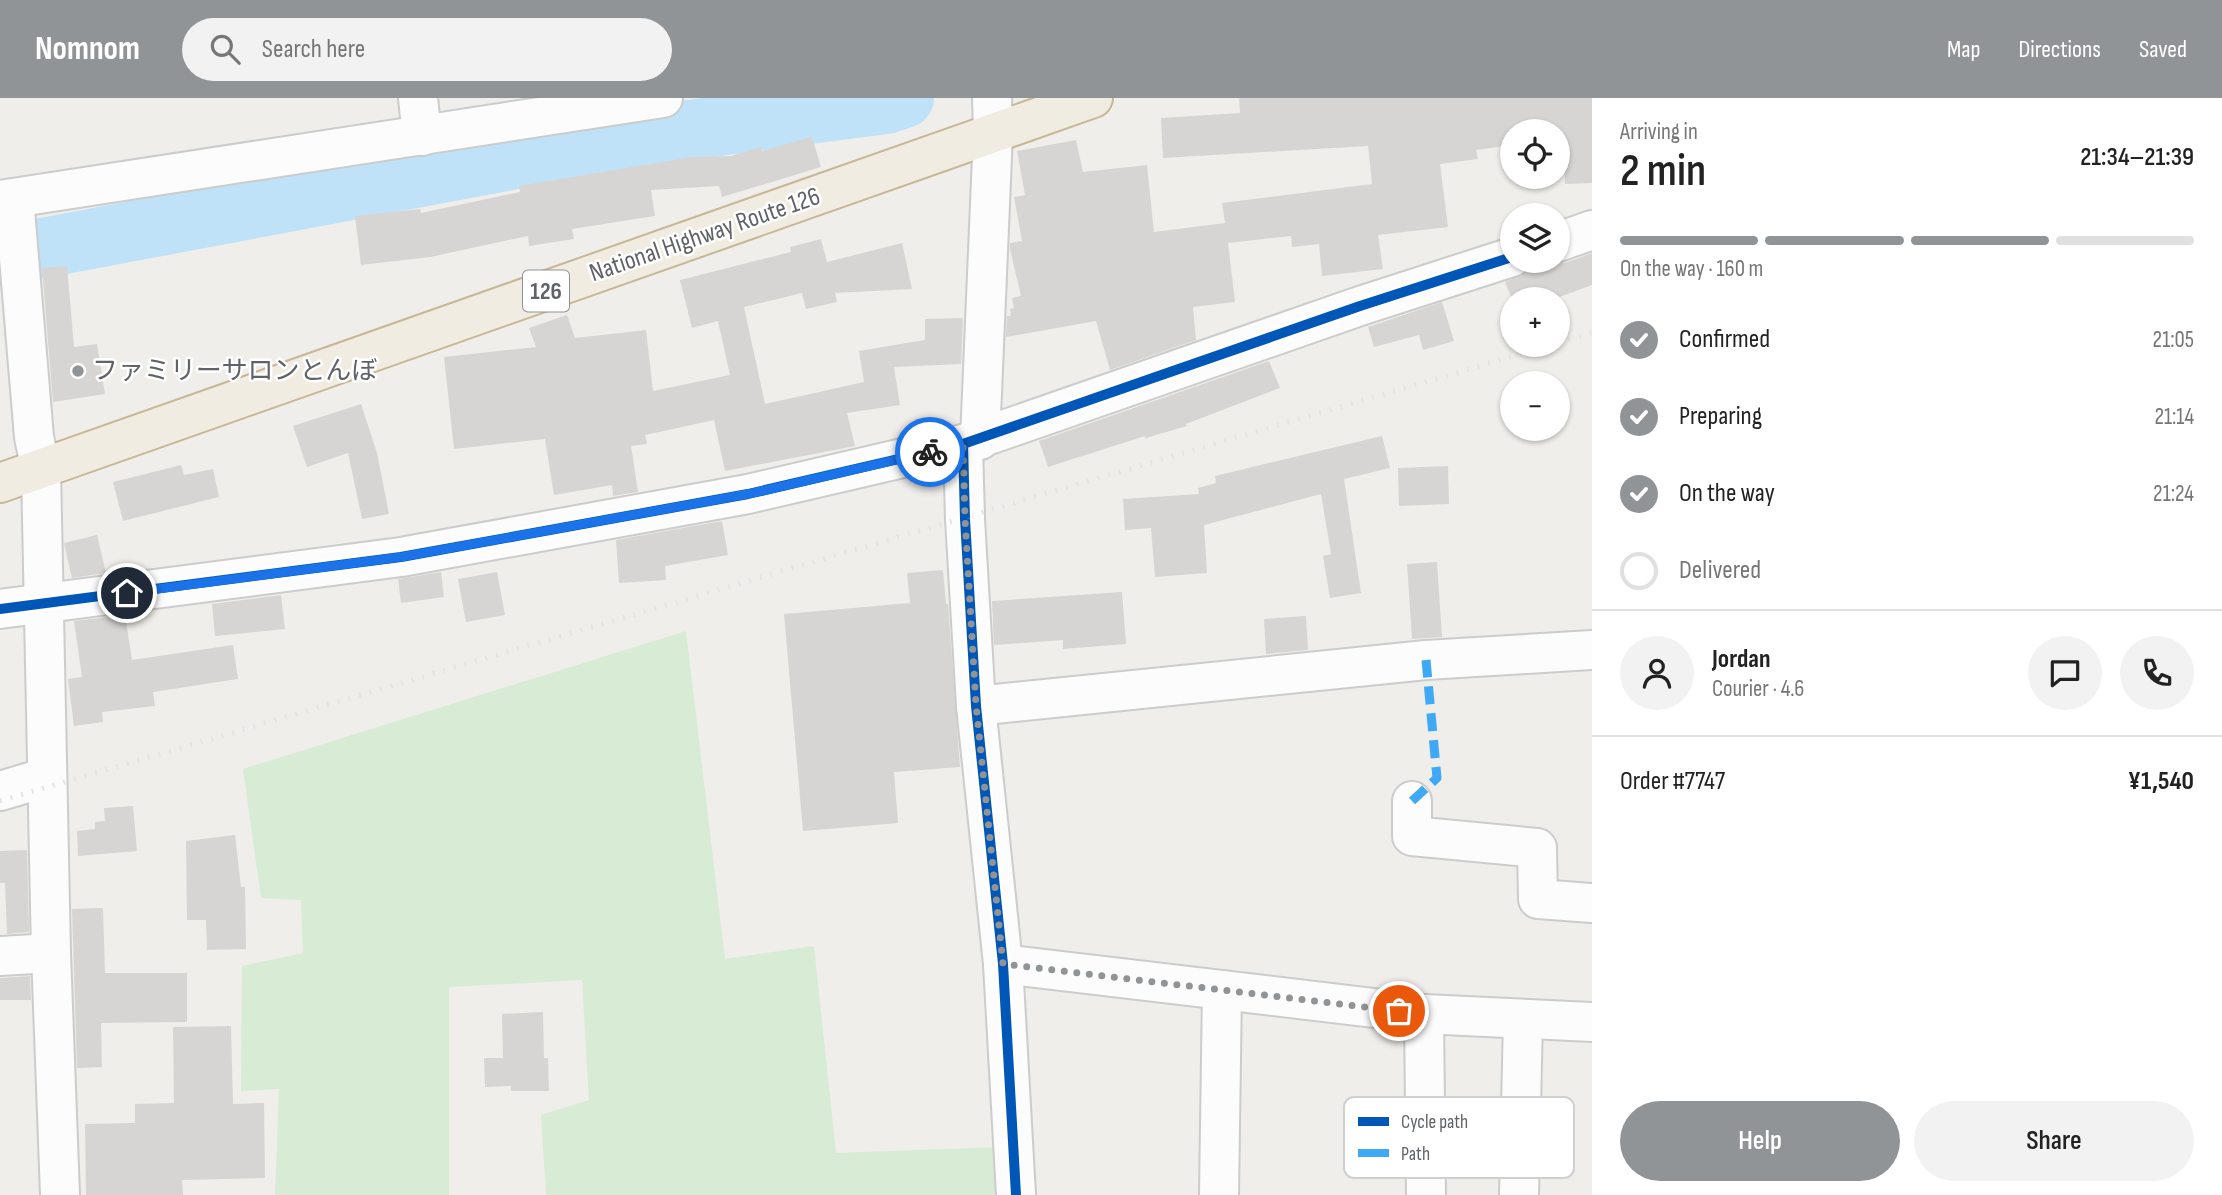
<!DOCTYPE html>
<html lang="en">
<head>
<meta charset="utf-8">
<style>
	body { margin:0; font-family:"Sofia Sans Condensed","Noto Sans JP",sans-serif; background:#f2f2f2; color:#222; height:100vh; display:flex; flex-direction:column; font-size:26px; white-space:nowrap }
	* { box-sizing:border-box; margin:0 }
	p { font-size:23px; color:#767676 }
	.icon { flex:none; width:38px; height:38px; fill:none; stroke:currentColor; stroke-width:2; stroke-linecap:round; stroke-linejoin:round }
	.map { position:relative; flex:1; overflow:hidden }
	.panel { display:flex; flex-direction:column; background:#fff; width:630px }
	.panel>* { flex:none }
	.fabs { position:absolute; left:1500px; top:21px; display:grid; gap:14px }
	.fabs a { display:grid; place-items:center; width:70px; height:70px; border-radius:50%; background:#fff; box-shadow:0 2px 5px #0004; font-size:35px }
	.pin { position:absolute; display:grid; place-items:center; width:60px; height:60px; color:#fff; margin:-30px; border:4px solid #fff; border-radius:50%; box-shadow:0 2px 7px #0007 }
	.courier { position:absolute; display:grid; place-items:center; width:70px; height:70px; margin:-35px; border:5px solid #1a73e8; border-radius:50%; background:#fff; color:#222; box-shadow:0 2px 9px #0007 }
	.headline em { font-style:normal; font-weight:600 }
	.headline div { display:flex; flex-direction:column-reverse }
	.headline { display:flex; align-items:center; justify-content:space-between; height:119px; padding:0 28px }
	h1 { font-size:46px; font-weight:600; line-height:52px }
	.bar { display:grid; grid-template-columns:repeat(4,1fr); gap:10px 7px; align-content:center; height:84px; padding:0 28px }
	.bar i { height:9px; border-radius:5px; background:#e0e0e0 }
	.bar .selected { background:#919496 }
	.bar p { grid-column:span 4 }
	.line { display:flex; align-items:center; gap:18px; padding:0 28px; border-top:2px solid #e0e0e0 }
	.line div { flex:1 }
	.round { display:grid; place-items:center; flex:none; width:74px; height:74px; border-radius:37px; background:#f2f2f2 }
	ol { padding:0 28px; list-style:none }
	li { display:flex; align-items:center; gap:21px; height:77px }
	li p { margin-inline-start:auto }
	li .icon { padding:7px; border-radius:50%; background:#919496; color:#fff; stroke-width:4 }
	li:last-child { color:#767676 }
	li i { width:38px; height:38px; border:4px solid #e0e0e0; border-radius:50% }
	.cta { display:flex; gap:14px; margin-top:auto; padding:14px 28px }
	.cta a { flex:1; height:80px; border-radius:42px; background:#919496; color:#fff; font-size:28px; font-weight:600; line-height:80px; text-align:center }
	.cta a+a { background:#f2f2f2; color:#222 }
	header { display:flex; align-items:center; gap:42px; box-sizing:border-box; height:98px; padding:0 35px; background:#919496; color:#fff }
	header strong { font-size:33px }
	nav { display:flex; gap:38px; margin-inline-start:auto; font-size:24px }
	.search { width:490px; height:63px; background:#f2f2f2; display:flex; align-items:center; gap:18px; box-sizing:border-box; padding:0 24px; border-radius:38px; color:#767676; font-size:26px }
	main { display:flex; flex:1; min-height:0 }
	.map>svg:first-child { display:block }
	.green { fill:#d8ebd5 }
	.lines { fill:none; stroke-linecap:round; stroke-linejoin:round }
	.river { stroke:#bfe2f9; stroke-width:60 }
	.building { fill:#d6d5d3 }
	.minor-casing { stroke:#cbcccc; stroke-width:42 }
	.highway-casing { stroke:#c8b796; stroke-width:42 }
	.minor { stroke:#fdfcfc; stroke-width:38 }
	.highway { stroke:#f1ece2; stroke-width:38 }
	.rail { stroke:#e4e4e4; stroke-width:5; stroke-dasharray:2 9; stroke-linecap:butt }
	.quiet { stroke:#3fa9f5; stroke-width:9; stroke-dasharray:18 9; stroke-linecap:butt }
	.cycleway-casing { stroke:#fff; stroke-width:15 }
	.cycleway { stroke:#0057b8; stroke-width:10 }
	.done { stroke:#919496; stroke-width:7; stroke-dasharray:0 12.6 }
	.route { stroke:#1a73e8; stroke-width:9 }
	.poi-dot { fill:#919496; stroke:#fff; stroke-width:2.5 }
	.labels { text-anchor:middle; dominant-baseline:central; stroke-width:5; stroke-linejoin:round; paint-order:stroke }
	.shield { fill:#fff; stroke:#8f9295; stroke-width:2 }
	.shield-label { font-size:24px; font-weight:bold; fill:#5f6368 }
	.street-label { font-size:26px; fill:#5f6368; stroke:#fff }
	.poi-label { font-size:26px; fill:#5f6368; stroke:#fff; text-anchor:start }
	.key { fill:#fff; stroke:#cfd0d2; stroke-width:2 }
	.key-label { font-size:19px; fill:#5f6368 }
</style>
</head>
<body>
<header>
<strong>Nomnom</strong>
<div class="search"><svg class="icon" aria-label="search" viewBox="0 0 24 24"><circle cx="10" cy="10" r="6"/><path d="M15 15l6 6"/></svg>Search here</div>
<nav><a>Map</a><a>Directions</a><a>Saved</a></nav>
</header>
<main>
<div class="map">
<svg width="1592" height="1097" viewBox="0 0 1592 1097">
	<rect width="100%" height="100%" fill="#efeeea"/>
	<polygon class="green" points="686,533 725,861 814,848 836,1055 1001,1049 998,1097 546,1097 541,1017 589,1002 582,882 449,889 449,1097 275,1097 279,991 241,993 242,868 303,855 301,802 261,800 243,671"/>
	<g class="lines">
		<polyline class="river" points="0,158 628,40 886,6 904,0"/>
	</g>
	<g class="building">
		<polygon points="1239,0 1592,0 1592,85 1565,86 1563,33 1512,33 1512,47 1476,52 1478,61 1440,66 1448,129 1378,137 1383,171 1322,178 1319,146 1292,149 1291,138 1228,145 1235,204 1193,209 1196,242 1110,272 1096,223 1006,239 1007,218 1011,218 1010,211 1014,210 1012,200 1021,198 1010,151 1010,145 1022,143 1014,99 1025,97 1017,53 1076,42 1083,74 1147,67 1154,134 1225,125 1222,105 1372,86 1368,48 1163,60 1161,20 1240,15"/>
		<polygon points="812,39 821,69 722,99 719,88 651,92 655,118 572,131 574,141 529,148 528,138 430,159 361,167 355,118 420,111 421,115 520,94 519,88 692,59 731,58 761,49 762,53"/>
		<polygon points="821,141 827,164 902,145 912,191 835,195 837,204 806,211 802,195 744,209 765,306 864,284 859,253 925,242 925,221 963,220 961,266 894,269 900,307 847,315 855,348 725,373 714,322 645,337 647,346 631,348 638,394 613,398 612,387 554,397 545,341 454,351 444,259 536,249 529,230 567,217 575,240 646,232 653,293 730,277 718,223 692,230 680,182 791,154 790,149"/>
		<polygon points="1592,155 1592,187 1554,201 1512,201 1505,184 1528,174 1532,166 1541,163 1565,165"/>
		<polygon points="67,168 74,249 97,246 105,296 53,304 42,170"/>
		<polygon points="1442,204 1454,243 1423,252 1419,237 1374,249 1368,229"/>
		<polygon points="1269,263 1280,290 1186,326 1187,328 1146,340 1145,338 1048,369 1039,343"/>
		<polygon points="361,306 377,355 389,416 362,421 348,355 307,369 293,328"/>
		<polygon points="1382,338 1390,370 1344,381 1361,495 1330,500 1323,458 1331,456 1321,396 1204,427 1207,475 1155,479 1151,430 1125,432 1123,401 1199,396 1198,390 1216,385 1215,378"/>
		<polygon points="181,367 184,377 213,371 219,399 123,423 113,384"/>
		<polygon points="1448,368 1449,406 1399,408 1398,370"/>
		<polygon points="722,423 728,457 665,468 666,482 619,485 616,442"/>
		<polygon points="97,437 106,475 72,480 64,445"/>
		<polygon points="1437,464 1442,539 1412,541 1407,466"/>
		<polygon points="943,472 946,506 948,506 960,669 894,674 898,725 803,733 784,516 910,505 907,475"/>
		<polygon points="441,474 444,499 401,505 398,481"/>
		<polygon points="497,474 505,517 466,524 458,481"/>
		<polygon points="1122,494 1126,546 1063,551 1063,542 994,547 992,503"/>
		<polygon points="281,497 285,531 215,538 212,506"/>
		<polygon points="125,517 132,562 233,547 238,581 153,594 155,608 102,614 103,624 74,628 68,581 82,579 74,523"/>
		<polygon points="1306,518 1308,552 1266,556 1264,521"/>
		<polygon points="133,708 137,753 78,758 77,733 95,731 95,724 105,723 104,710"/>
		<polygon points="235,737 241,789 245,789 246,851 207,852 206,822 187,822 186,743"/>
		<polygon points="27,752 29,834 7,836 5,785 0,785 0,753"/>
		<polygon points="103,810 105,875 187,875 187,924 101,925 102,969 77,970 72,811"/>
		<polygon points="30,878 31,902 0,902 0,880"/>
		<polygon points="543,914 544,960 548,960 549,993 511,993 511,988 485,989 484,960 503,960 502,916"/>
		<polygon points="231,928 233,1006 264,1005 265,1080 182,1082 183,1097 86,1097 85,1026 135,1025 135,1006 174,1005 173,929"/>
	</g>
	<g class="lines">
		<g class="minor-casing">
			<g id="minor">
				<polyline points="418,0 422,38"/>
				<polyline points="14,100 34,339 41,372 51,855 60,1097"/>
				<polyline points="0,102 663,0"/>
				<polyline points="1558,144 1592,132"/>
				<polyline points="980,342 993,35 992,0"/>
				<polyline points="963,346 965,421 976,608 1003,866 1016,1097"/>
				<polyline points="0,511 401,459 748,396 963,346 1360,208 1512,159"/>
				<polyline points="976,608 1426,562 1592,552"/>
				<polyline points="0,693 47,679"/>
				<polyline points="1412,703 1412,738 1537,750 1538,801 1592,805"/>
				<polyline points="0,858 51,855"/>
				<polyline points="1003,866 1424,916 1592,924"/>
				<polyline points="1424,916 1426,1097"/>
				<polyline points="1219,1097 1222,892"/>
				<polyline points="1519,1097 1523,921"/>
			</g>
		</g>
		<g class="highway-casing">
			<polyline id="highway" points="0,385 1093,0"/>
		</g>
		<use href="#minor" class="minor"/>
		<use href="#highway" class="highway"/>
		<g class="rail">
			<polyline points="1558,245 1592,235"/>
			<polyline points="0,703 1551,247"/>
		</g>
		<polyline class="quiet" points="1412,703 1437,680 1426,562"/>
		<g class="cycleway-casing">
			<g id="cycleway">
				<polyline points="963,346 965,421 976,608 1003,866 1016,1097"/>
				<polyline points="0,511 401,459 748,396 963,346 1360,208 1512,159"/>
			</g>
		</g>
		<use href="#cycleway" class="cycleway"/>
	</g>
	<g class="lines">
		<polyline class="done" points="930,354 963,346 965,421 976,607 1003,866 1399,913"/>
		<polyline class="route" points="127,495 401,459 748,396 930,354"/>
	</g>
	<circle class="poi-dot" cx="78" cy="273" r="7"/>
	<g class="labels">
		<rect class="shield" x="523" y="172.5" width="46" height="41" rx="5"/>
		<g class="shield-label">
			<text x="546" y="193">126</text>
		</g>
		<g class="street-label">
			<text transform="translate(705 137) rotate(-19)">National Highway Route 126</text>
		</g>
		<g class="poi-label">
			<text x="92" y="273">ファミリーサロンとんぼ</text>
		</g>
	</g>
	<rect x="1344" y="999" width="230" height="81" rx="10" class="key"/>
	<rect x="1358" y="1019" width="31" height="9" fill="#0057b8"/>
	<rect x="1358" y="1051" width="31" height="8" fill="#3fa9f5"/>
	<g class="key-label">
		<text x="1401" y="1030">Cycle path</text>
		<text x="1401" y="1062">Path</text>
	</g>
</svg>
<div class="fabs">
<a><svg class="icon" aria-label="locate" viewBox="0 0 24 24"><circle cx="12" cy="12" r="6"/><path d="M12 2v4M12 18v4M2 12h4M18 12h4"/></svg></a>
<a><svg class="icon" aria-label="layers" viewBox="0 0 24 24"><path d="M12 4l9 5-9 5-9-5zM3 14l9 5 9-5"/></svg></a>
<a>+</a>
<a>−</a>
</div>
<div class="pin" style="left:1399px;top:913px;background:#ea580c"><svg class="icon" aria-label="bag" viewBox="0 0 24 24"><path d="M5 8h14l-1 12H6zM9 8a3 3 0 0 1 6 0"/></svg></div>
<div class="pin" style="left:127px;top:495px;background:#1f2937"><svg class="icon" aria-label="home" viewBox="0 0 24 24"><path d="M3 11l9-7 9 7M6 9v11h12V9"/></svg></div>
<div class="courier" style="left:930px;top:354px"><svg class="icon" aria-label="bike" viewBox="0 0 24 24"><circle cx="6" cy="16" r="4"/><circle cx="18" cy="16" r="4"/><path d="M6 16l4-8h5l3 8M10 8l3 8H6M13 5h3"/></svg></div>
</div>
<section class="panel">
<div class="headline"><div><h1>2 min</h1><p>Arriving in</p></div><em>21:34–21:39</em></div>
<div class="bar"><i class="selected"></i><i class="selected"></i><i class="selected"></i><i></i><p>On the way · 160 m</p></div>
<ol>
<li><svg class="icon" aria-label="check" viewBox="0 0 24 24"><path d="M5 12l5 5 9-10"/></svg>Confirmed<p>21:05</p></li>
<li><svg class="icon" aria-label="check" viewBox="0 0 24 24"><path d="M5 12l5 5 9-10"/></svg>Preparing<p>21:14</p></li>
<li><svg class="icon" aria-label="check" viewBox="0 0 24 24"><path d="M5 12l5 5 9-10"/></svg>On the way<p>21:24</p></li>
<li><i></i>Delivered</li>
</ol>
<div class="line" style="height:126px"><a class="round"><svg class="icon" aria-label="person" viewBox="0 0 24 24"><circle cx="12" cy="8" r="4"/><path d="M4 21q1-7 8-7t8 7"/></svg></a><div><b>Jordan</b><p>Courier · 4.6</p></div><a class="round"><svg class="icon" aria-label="chat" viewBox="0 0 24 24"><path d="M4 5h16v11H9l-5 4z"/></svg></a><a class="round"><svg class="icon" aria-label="phone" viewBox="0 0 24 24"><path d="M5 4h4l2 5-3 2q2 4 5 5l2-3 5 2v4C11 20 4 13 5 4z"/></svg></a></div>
<div class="line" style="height:91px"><div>Order #7747</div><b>¥1,540</b></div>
<div class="cta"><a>Help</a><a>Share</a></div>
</section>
</main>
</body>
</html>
